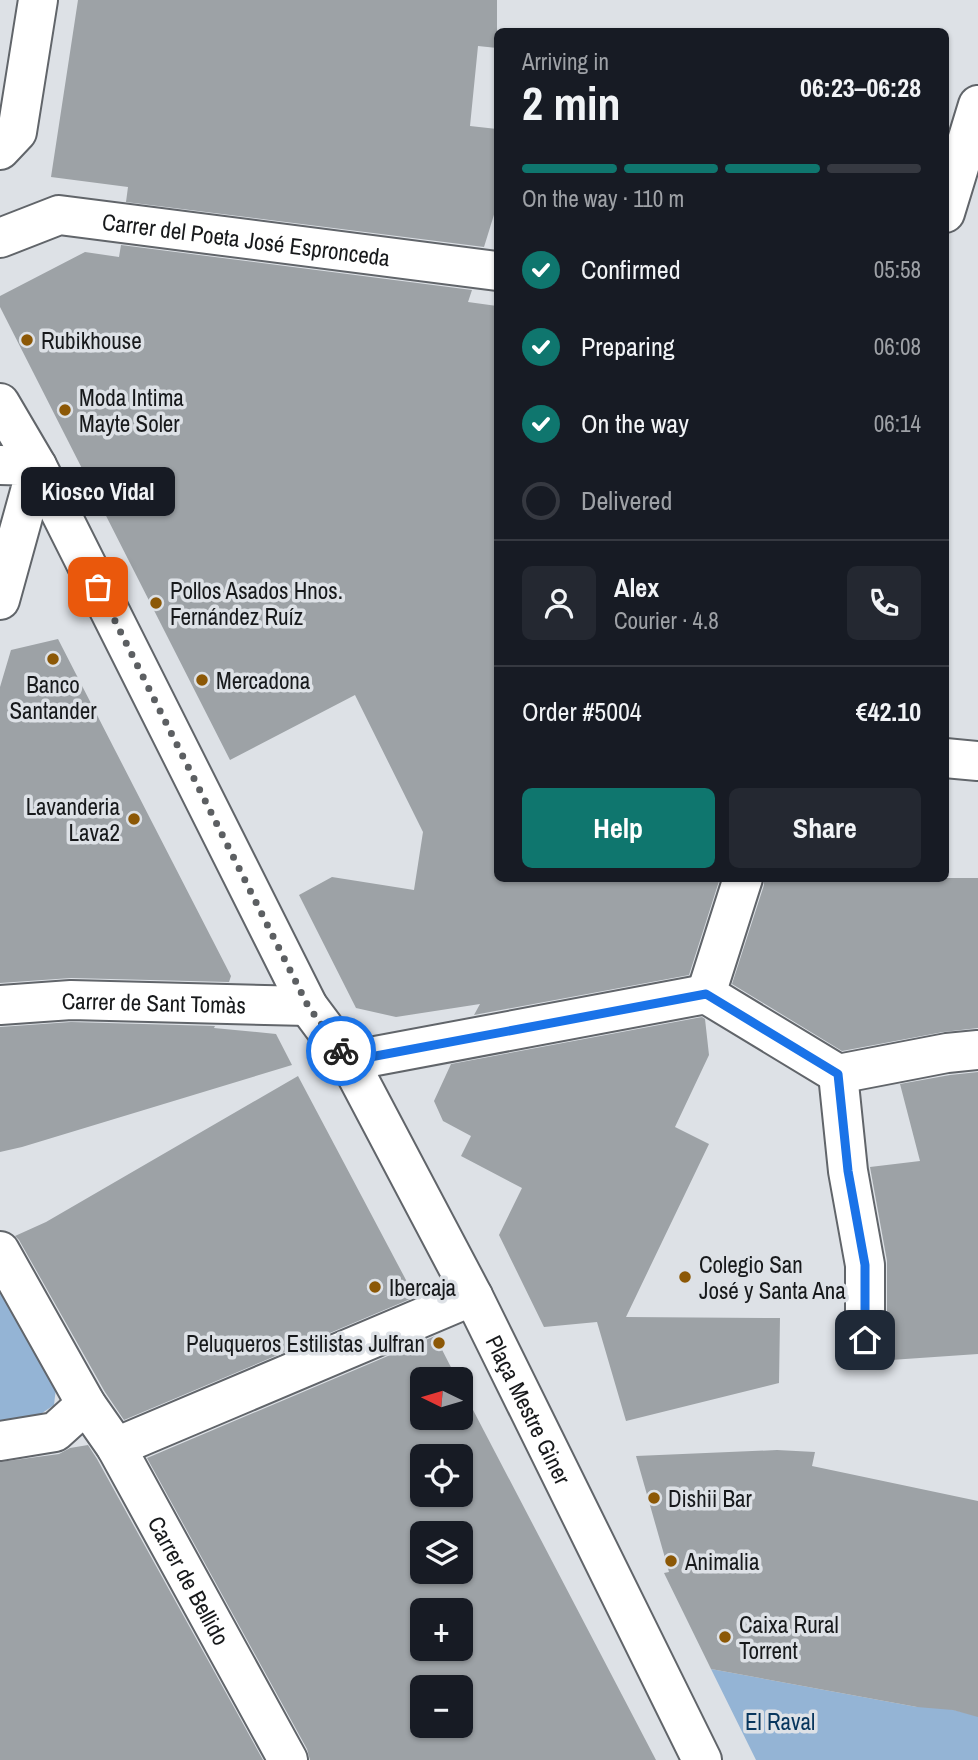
<!DOCTYPE html>
<html lang="en">
<head>
<meta charset="utf-8">
<style>
	body { margin:0; font-family:"Archivo Narrow",sans-serif; background:#242831; color:#f1f3f6; height:100vh; display:flex; flex-direction:column; font-size:26px; white-space:nowrap }
	* { box-sizing:border-box; margin:0 }
	p { font-size:23px; color:#9ea1a6 }
	.icon { flex:none; width:38px; height:38px; fill:none; stroke:currentColor; stroke-width:2; stroke-linecap:round; stroke-linejoin:round }
	.map { position:relative; flex:1; overflow:hidden }
	.sheet { position:absolute; left:494px; top:28px; width:455px; height:854px; display:flex; flex-direction:column; background:#171b24; border-radius:10px; box-shadow:0 2px 5px #0004 }
	.sheet>* { flex:none }
	.needle { width:46px; rotate:275deg }
	.fabs { position:absolute; left:410px; top:1367px; display:grid; gap:14px }
	.fabs a { display:grid; place-items:center; width:63px; height:63px; border-radius:10px; background:#171b24; box-shadow:0 2px 5px #0004; font-size:35px }
	.pin { position:absolute; display:grid; place-items:center; width:60px; height:60px; color:#fff; margin:-30px; border-radius:14px; box-shadow:0 4px 10px #0006 }
	.courier { position:absolute; display:grid; place-items:center; width:70px; height:70px; margin:-35px; border:5px solid #1a73e8; border-radius:50%; background:#fff; color:#222; box-shadow:0 2px 9px #0007 }
	.bubble { position:absolute; height:49px; border-radius:10px; background:#171b24; box-shadow:0 2px 5px #0004; font-size:23px; font-weight:700; line-height:49px; text-align:center }
	.overview em { font-style:normal; font-weight:700 }
	.overview div { display:flex; flex-direction:column-reverse }
	.overview { display:flex; align-items:center; justify-content:space-between; height:119px; padding:0 28px }
	h1 { font-size:46px; font-weight:700; line-height:52px }
	.bar { display:grid; grid-template-columns:repeat(4,1fr); gap:10px 7px; align-content:center; height:84px; padding:0 28px }
	.bar i { height:9px; border-radius:5px; background:#363941 }
	.bar .selected { background:#0f766e }
	.bar p { grid-column:span 4 }
	.line { display:flex; align-items:center; gap:18px; padding:0 28px; border-top:2px solid #363941 }
	.line div { flex:1 }
	.round { display:grid; place-items:center; flex:none; width:74px; height:74px; border-radius:10px; background:#242831 }
	ol { padding:0 28px; list-style:none }
	li { display:flex; align-items:center; gap:21px; height:77px }
	li p { margin-inline-start:auto }
	li .icon { padding:7px; border-radius:50%; background:#0f766e; color:#fff; stroke-width:4 }
	li:last-child { color:#9ea1a6 }
	li i { width:38px; height:38px; border:4px solid #363941; border-radius:50% }
	.primary-button { display:flex; gap:14px; margin-top:auto; padding:14px 28px }
	.primary-button a { flex:1; height:80px; border-radius:10px; background:#0f766e; color:#fff; font-size:28px; font-weight:700; line-height:80px; text-align:center }
	.primary-button a+a { background:#242831; color:#f1f3f6 }
	.map>svg:first-child { display:block }
	.green { fill:#94b4d5 }
	.building { fill:#9da2a6; fill-rule:evenodd }
	.lines { fill:none; stroke-linecap:round; stroke-linejoin:round }
	.street-casing { stroke:#61656a; stroke-width:42 }
	.street { stroke:#fff; stroke-width:38 }
	.done { stroke:#5c5f62; stroke-width:7; stroke-dasharray:0 12.6 }
	.route { stroke:#1a73e8; stroke-width:9 }
	.poi-dot { fill:#8c5806; stroke:#dde1e6; stroke-width:2.5 }
	.labels { text-anchor:middle; dominant-baseline:central; stroke-width:7; stroke-linejoin:round; paint-order:stroke }
	.street-label { font-size:23px; fill:#17191b; stroke:#dde1e6 }
	.poi-label { font-size:23px; fill:#17191b; stroke:#dde1e6; text-anchor:start }
	.park-label { font-size:23px; fill:#08365d; stroke:#dde1e6 }
</style>
</head>
<body>
<div class="map">
<svg width="978" height="1760" viewBox="0 0 978 1760">
	<rect width="100%" height="100%" fill="#dde1e6"/>
	<g class="green">
		<polygon points="0,1288 56,1388 54,1405 29,1422 0,1426"/>
		<polygon points="711,1669 917,1707 922,1707 923,1702 978,1716 978,1760 756,1760"/>
	</g>
	<g class="building">
		<polygon points="78,0 497,0 497,48 478,46 470,126 497,129 497,205 484,247 126,202 128,187 51,177"/>
		<polygon points="121,245 472,290 468,302 497,306 497,878 720,878 689,975 474,1015 480,1004 396,1017 356,1008 299,895 332,877 414,890 423,832 355,695 230,760 0,307 0,296 85,252 119,257"/>
		<polygon points="58,639 231,976 229,982 71,978 0,983 0,687 11,650"/>
		<polygon points="764,878 978,878 978,1028 943,1032 842,1051 732,984 764,885"/>
		<polygon points="702,1017 705,1019 709,1055 675,1127 709,1144 626,1317 780,1318 779,1383 626,1421 597,1322 544,1327 499,1235 522,1188 461,1156 471,1136 443,1121 434,1101 451,1064"/>
		<polygon points="71,1022 215,1026 214,1028 276,1034 292,1065 22,1147 0,1152 0,1027"/>
		<polygon points="978,1072 978,1354 847,1363 853,1358 864,1362 875,1359 884,1351 887,1341 887,1261 870,1167 920,1161 900,1084 950,1075"/>
		<polygon points="298,1076 415,1297 124,1420 105,1392 19,1240 15,1236 46,1222"/>
		<path d="M435 1336 457 1379H422V1418H460V1385L656 1760H310L307 1749 147 1458ZM422 1456H460V1494H422ZM422 1533H460V1572H422ZM422 1610H460V1648H422ZM422 1687H460V1726H422Z"/>
		<polygon points="88,1445 97,1459 263,1760 0,1760 0,1462 59,1454 70,1448"/>
		<polygon points="777,1450 815,1452 812,1466 978,1501 978,1717 953,1710 917,1707 711,1669 664,1573 669,1572 636,1456"/>
	</g>
	<g class="lines">
		<g class="street-casing">
			<g id="street">
				<polyline points="0,150 17,132 38,0"/>
				<polyline points="945,213 978,105"/>
				<path id="s1" d="M0 238 59 215 497 271"/>
				<path id="s2" d="M0 403 37 466 308 1006 349 1061 473 1296 702 1760"/>
				<polyline points="0,465 37,466 0,600"/>
				<polyline points="945,758 978,761"/>
				<polyline points="706,994 743,878"/>
				<path id="s3" d="M0 1005 71 1000 308 1006"/>
				<polyline points="349,1061 706,994 838,1074 947,1053 978,1050"/>
				<polyline points="838,1074 848,1171 865,1265 865,1340"/>
				<path id="s4" d="M0 1251 86 1404 116 1447 288 1760"/>
				<polyline points="0,1441 55,1432 86,1404"/>
				<polyline points="116,1447 473,1296"/>
			</g>
		</g>
		<use href="#street" class="street"/>
	</g>
	<g class="lines">
		<polyline class="done" points="98,587 308,1006 341,1051"/>
		<polyline class="route" points="341,1051 349,1061 706,994 838,1074 848,1171 865,1265 865,1340"/>
	</g>
	<g class="poi-dot">
		<circle cx="27" cy="340" r="7"/>
		<circle cx="65" cy="410" r="7"/>
		<circle cx="156" cy="603" r="7"/>
		<circle cx="53" cy="659" r="7"/>
		<circle cx="202" cy="680" r="7"/>
		<circle cx="134" cy="819" r="7"/>
		<circle cx="685" cy="1277" r="7"/>
		<circle cx="375" cy="1287" r="7"/>
		<circle cx="439" cy="1343" r="7"/>
		<circle cx="654" cy="1498" r="7"/>
		<circle cx="671" cy="1561" r="7"/>
		<circle cx="725" cy="1637" r="7"/>
	</g>
	<g class="labels">
		<g class="street-label">
			<text stroke="none"><textPath href="#s1" startOffset="252">Carrer del Poeta José Espronceda</textPath></text>
			<text stroke="none"><textPath href="#s3" startOffset="154">Carrer de Sant Tomàs</textPath></text>
			<text stroke="none"><textPath href="#s2" startOffset="1138">Plaça Mestre Giner</textPath></text>
			<text stroke="none"><textPath href="#s4" startOffset="380">Carrer de Bellido</textPath></text>
		</g>
		<g class="poi-label">
			<text x="41" y="340">Rubikhouse</text>
			<text x="79" y="397">Moda Intima<tspan x="79" dy="26">Mayte Soler</tspan></text>
			<text x="170" y="590">Pollos Asados Hnos.<tspan x="170" dy="26">Fernández Ruíz</tspan></text>
			<text x="216" y="680">Mercadona</text>
			<text x="53" y="684" text-anchor="middle">Banco<tspan x="53" dy="26">Santander</tspan></text>
			<text x="120" y="806" text-anchor="end">Lavanderia<tspan x="120" dy="26">Lava2</tspan></text>
			<text x="699" y="1264">Colegio San<tspan x="699" dy="26">José y Santa Ana</tspan></text>
			<text x="389" y="1287">Ibercaja</text>
			<text x="425" y="1343" text-anchor="end">Peluqueros Estilistas Julfran</text>
			<text x="668" y="1498">Dishii Bar</text>
			<text x="685" y="1561">Animalia</text>
			<text x="739" y="1624">Caixa Rural<tspan x="739" dy="26">Torrent</tspan></text>
		</g>
		<g class="park-label">
			<text x="780" y="1721">El Raval</text>
		</g>
	</g>
</svg>
<div class="fabs">
<a><svg class="needle" viewBox="-14 -14 28 28"><path d="M0-13l5 13h-10z" fill="#e53935"/><path d="M0 13l5-13h-10z" fill="#9ea1a6"/></svg></a>
<a><svg class="icon" aria-label="locate" viewBox="0 0 24 24"><circle cx="12" cy="12" r="6"/><path d="M12 2v4M12 18v4M2 12h4M18 12h4"/></svg></a>
<a><svg class="icon" aria-label="layers" viewBox="0 0 24 24"><path d="M12 4l9 5-9 5-9-5zM3 14l9 5 9-5"/></svg></a>
<a>+</a>
<a>−</a>
</div>
<div class="pin" style="left:98px;top:587px;background:#ea580c"><svg class="icon" aria-label="bag" viewBox="0 0 24 24"><path d="M5 8h14l-1 12H6zM9 8a3 3 0 0 1 6 0"/></svg></div>
<div class="pin" style="left:865px;top:1340px;background:#1f2937"><svg class="icon" aria-label="home" viewBox="0 0 24 24"><path d="M3 11l9-7 9 7M6 9v11h12V9"/></svg></div>
<div class="courier" style="left:341px;top:1051px"><svg class="icon" aria-label="bike" viewBox="0 0 24 24"><circle cx="6" cy="16" r="4"/><circle cx="18" cy="16" r="4"/><path d="M6 16l4-8h5l3 8M10 8l3 8H6M13 5h3"/></svg></div>
<div class="bubble" style="left:21px;top:467px;width:154px">Kiosco Vidal</div>
<section class="sheet">
<div class="overview"><div><h1>2 min</h1><p>Arriving in</p></div><em>06:23–06:28</em></div>
<div class="bar"><i class="selected"></i><i class="selected"></i><i class="selected"></i><i></i><p>On the way · 110 m</p></div>
<ol>
<li><svg class="icon" aria-label="check" viewBox="0 0 24 24"><path d="M5 12l5 5 9-10"/></svg>Confirmed<p>05:58</p></li>
<li><svg class="icon" aria-label="check" viewBox="0 0 24 24"><path d="M5 12l5 5 9-10"/></svg>Preparing<p>06:08</p></li>
<li><svg class="icon" aria-label="check" viewBox="0 0 24 24"><path d="M5 12l5 5 9-10"/></svg>On the way<p>06:14</p></li>
<li><i></i>Delivered</li>
</ol>
<div class="line" style="height:126px"><a class="round"><svg class="icon" aria-label="person" viewBox="0 0 24 24"><circle cx="12" cy="8" r="4"/><path d="M4 21q1-7 8-7t8 7"/></svg></a><div><b>Alex</b><p>Courier · 4.8</p></div><a class="round"><svg class="icon" aria-label="phone" viewBox="0 0 24 24"><path d="M5 4h4l2 5-3 2q2 4 5 5l2-3 5 2v4C11 20 4 13 5 4z"/></svg></a></div>
<div class="line" style="height:91px"><div>Order #5004</div><b>€42.10</b></div>
<div class="primary-button"><a>Help</a><a>Share</a></div>
</section>
</div>
</body>
</html>
